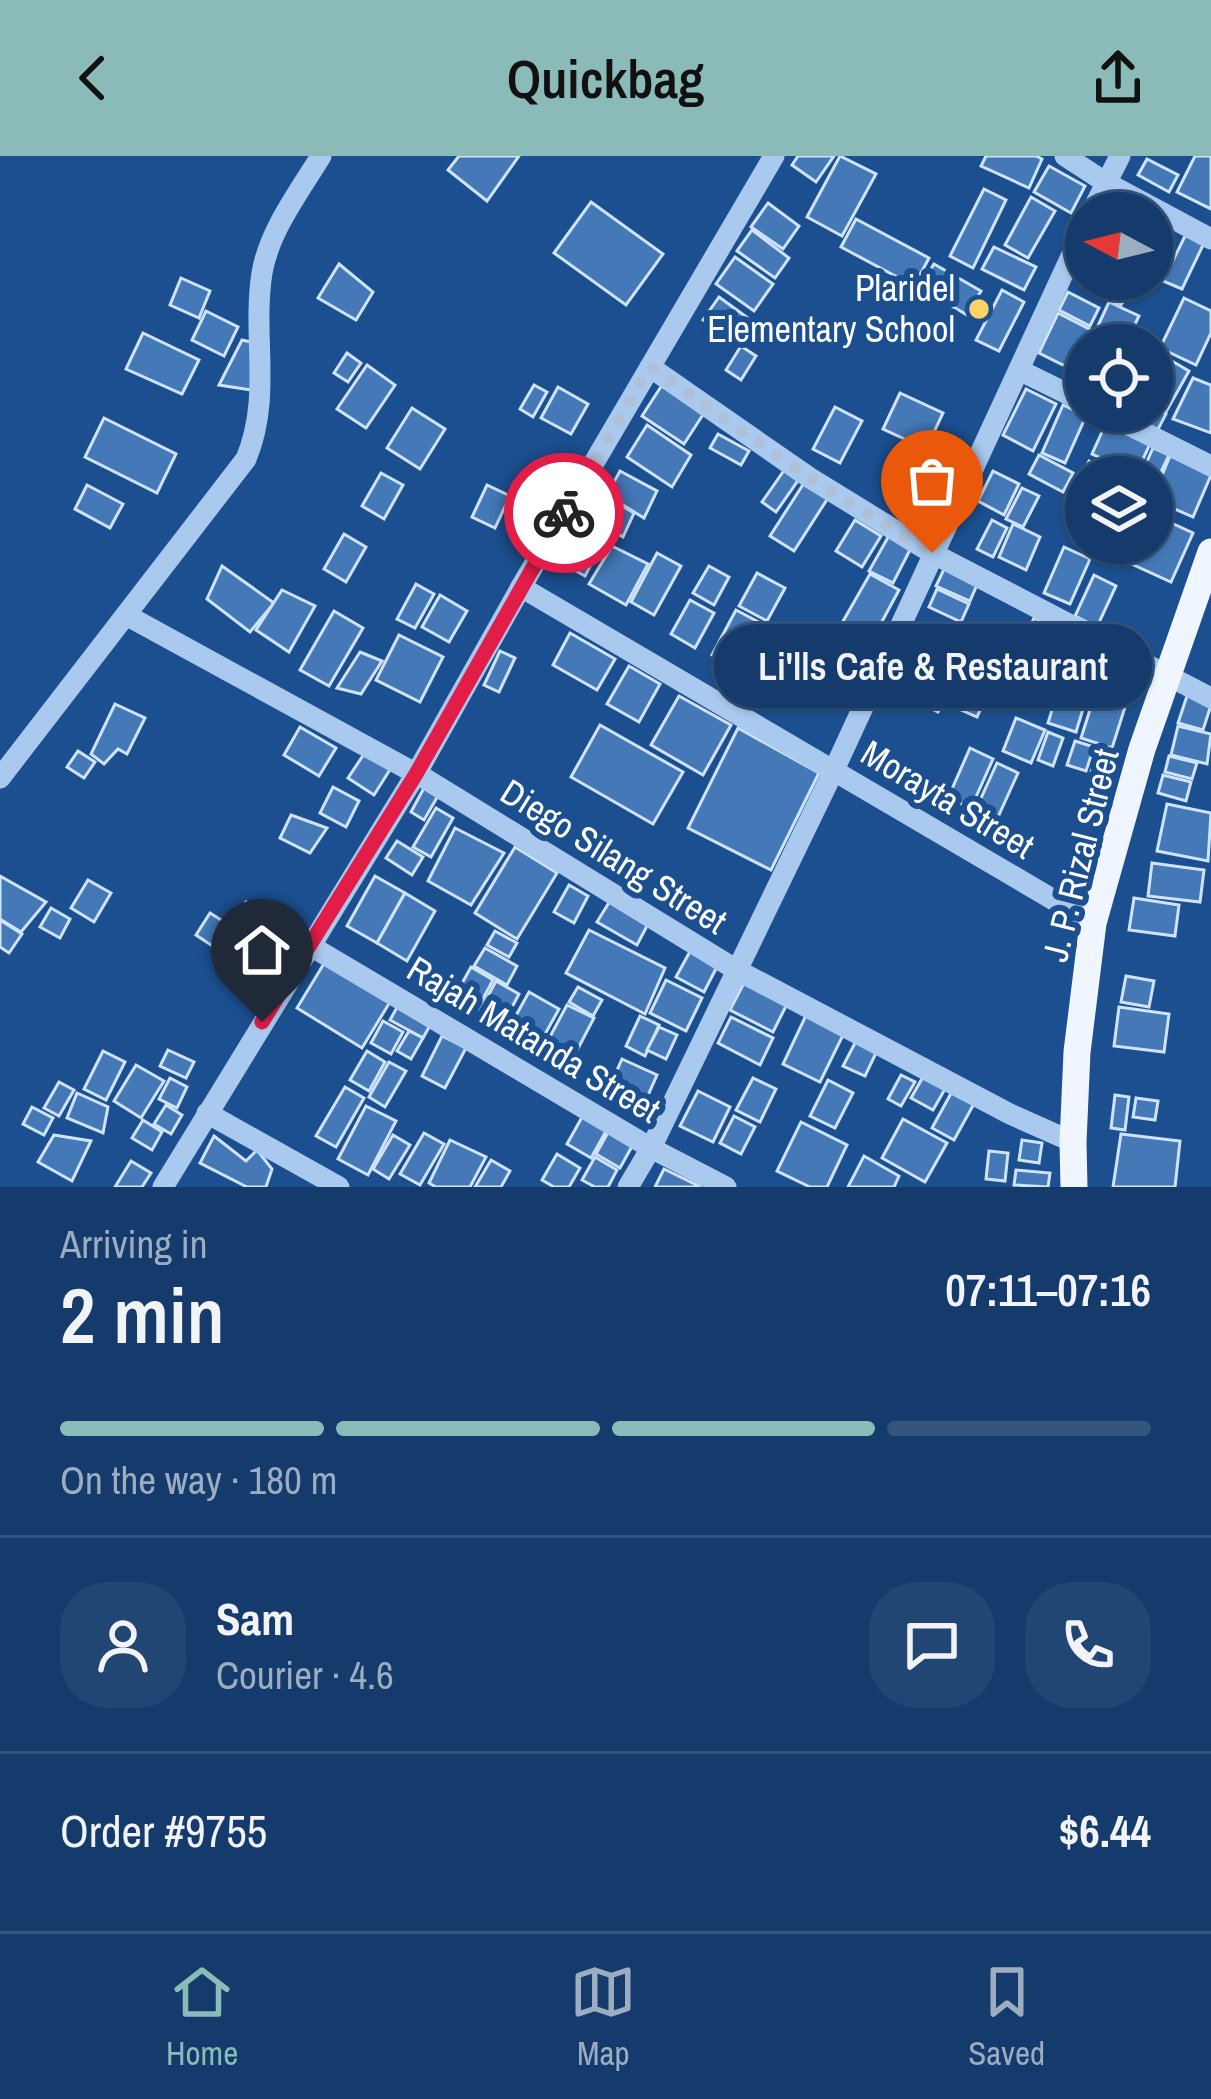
<!DOCTYPE html>
<html lang="en">
<head>
<meta charset="utf-8">
<style>
	body { margin:0; font-family:"Archivo Narrow",sans-serif; background:#214673; color:#f1f3f6; height:100vh; display:flex; flex-direction:column; font-size:45px; white-space:nowrap }
	* { box-sizing:border-box; margin:0 }
	p { font-size:39px; color:#9dadc1 }
	.icon { flex:none; width:66px; height:66px; fill:none; stroke:currentColor; stroke-width:2; stroke-linecap:round; stroke-linejoin:round }
	.map { position:relative; height:1031px; overflow:hidden }
	.drawer { display:flex; flex-direction:column; background:#143b6b; flex:1 }
	.drawer>* { flex:none }
	.needle { width:78px; rotate:277deg }
	.controls { position:absolute; left:1065px; top:36px; display:grid; gap:24px }
	.controls a { display:grid; place-items:center; width:108px; height:108px; border-radius:50%; background:#143b6b; box-shadow:0 3px 9px #0004,0 0 0 3px #33557e; font-size:60px }
	.pin { position:absolute; display:grid; place-items:center; width:102px; height:102px; color:#fff; margin:-123px -51px; border-radius:50% 50% 50% 0; rotate:-45deg; box-shadow:0 0 12px #0007 }
	.pin .icon { rotate:45deg }
	.courier { position:absolute; display:grid; place-items:center; width:120px; height:120px; margin:-60px; border:9px solid #e11d48; border-radius:50%; background:#fff; color:#222; box-shadow:0 3px 15px #0007 }
	.bubble { position:absolute; height:84px; border-radius:42px; background:#143b6b; box-shadow:0 3px 9px #0004,0 0 0 3px #33557e; font-size:39px; font-weight:600; line-height:84px; text-align:center }
	.overview em { font-style:normal; font-weight:600 }
	.overview div { display:flex; flex-direction:column-reverse }
	.overview { display:flex; align-items:center; justify-content:space-between; height:204px; padding:0 60px }
	h1 { font-size:78px; font-weight:600; line-height:90px }
	.bar { display:grid; grid-template-columns:repeat(4,1fr); gap:18px 12px; align-content:center; height:144px; padding:0 60px }
	.bar i { height:15px; border-radius:9px; background:#33557e }
	.bar .on { background:#8bbbb9 }
	.bar p { grid-column:span 4 }
	.line { display:flex; align-items:center; gap:30px; padding:0 60px; border-top:3px solid #33557e }
	.line div { flex:1 }
	.round { display:grid; place-items:center; flex:none; width:126px; height:126px; border-radius:48px; background:#214673 }
	header { display:flex; justify-content:space-between; align-items:center; height:156px; padding:0 60px; background:#8bbbb9; color:#111; font-size:54px; font-weight:600 }
	.tabs { display:flex; justify-content:space-around; align-items:center; height:168px; border-top:3px solid #33557e; background:#143b6b; font-size:33px; color:#9dadc1 }
	.tabs a { display:grid; justify-items:center; gap:6px }
	.tabs .on { color:#8bbbb9 }
	.map>svg:first-child { display:block }
	.building { fill:#4478b7; stroke:#cfe3fa; stroke-width:3 }
	.lines { fill:none; stroke-linecap:round; stroke-linejoin:round }
	.minor { stroke:#a9c9ee; stroke-width:21 }
	.major { stroke:#f0f6ff; stroke-width:27 }
	.done { stroke:#afc1d8; stroke-width:12; stroke-dasharray:0 21.6 }
	.route { stroke:#e11d48; stroke-width:15 }
	.poi-dot { fill:#ffd166; stroke:#1b4f8f; stroke-width:4.5 }
	.labels { text-anchor:middle; dominant-baseline:central; stroke-width:12; stroke-linejoin:round; paint-order:stroke }
	.poi-label { font-size:36px; fill:#fff; stroke:#1b4f8f; text-anchor:end }
	.street-label { font-size:36px; fill:#fff; stroke:#1b4f8f }
</style>
</head>
<body>
<header><svg class="icon" aria-label="back" viewBox="0 0 24 24"><path d="M15 5l-7 7 7 7"/></svg>Quickbag<svg class="icon" aria-label="share" viewBox="0 0 24 24"><path d="M12 15V3M7 8l5-5 5 5M5 13v7h14v-7"/></svg></header>
<div class="map">
<svg width="1211" height="1031" viewBox="0 0 1211 1031">
	<rect width="100%" height="100%" fill="#1b4f8f"/>
	<g class="building">
		<polygon points="459,0 519,0 487,45 448,14"/>
		<polygon points="798,0 834,0 816,26 792,9"/>
		<polygon points="840,0 876,18 842,80 807,61"/>
		<polygon points="986,0 1036,0 1042,3 1029,32 981,10"/>
		<polygon points="1195,0 1211,0 1211,53 1177,36"/>
		<polygon points="1147,3 1178,19 1169,36 1138,19"/>
		<polygon points="1049,10 1085,30 1071,57 1034,36"/>
		<polygon points="984,33 1006,44 973,112 950,100"/>
		<polygon points="1123,38 1175,64 1158,105 1152,102 1152,57 1114,57"/>
		<polygon points="1031,41 1055,55 1028,102 1005,89"/>
		<polygon points="591,46 663,98 626,149 554,97"/>
		<polygon points="768,47 799,70 783,93 751,71"/>
		<polygon points="856,63 929,102 914,130 841,91"/>
		<polygon points="752,74 789,102 775,122 737,95"/>
		<polygon points="1186,78 1204,87 1182,133 1163,125"/>
		<polygon points="994,91 1036,111 1024,134 982,113"/>
		<polygon points="735,101 773,128 754,155 716,128"/>
		<polygon points="339,108 373,136 356,164 318,142"/>
		<polygon points="934,108 981,135 967,159 920,131"/>
		<polygon points="181,122 210,135 199,162 170,149"/>
		<polygon points="1088,123 1123,123 1133,128 1121,149 1084,131"/>
		<polygon points="1002,134 1024,146 999,195 976,184"/>
		<polygon points="1068,136 1099,152 1090,170 1059,154"/>
		<polygon points="719,141 748,162 732,185 703,164"/>
		<polygon points="1184,142 1211,155 1211,177 1196,209 1160,192"/>
		<polygon points="1109,146 1139,160 1125,189 1089,189"/>
		<polygon points="206,155 238,171 224,200 192,184"/>
		<polygon points="1058,157 1093,175 1075,215 1039,197"/>
		<polygon points="143,177 199,204 182,238 126,213"/>
		<polygon points="242,184 260,188 257,235 219,229"/>
		<polygon points="741,190 756,200 741,224 726,214"/>
		<polygon points="347,197 361,207 348,226 334,217"/>
		<polygon points="1160,198 1189,215 1166,256 1152,248 1152,213"/>
		<polygon points="367,209 395,229 366,272 337,253"/>
		<polygon points="1193,222 1211,229 1211,277 1173,263"/>
		<polygon points="664,226 706,254 684,288 642,260"/>
		<polygon points="534,229 547,236 533,261 520,253"/>
		<polygon points="558,231 588,248 571,278 541,262"/>
		<polygon points="1026,233 1056,248 1033,295 1003,279"/>
		<polygon points="900,237 943,257 926,293 883,273"/>
		<polygon points="1063,249 1086,260 1065,307 1042,297"/>
		<polygon points="835,251 862,265 840,307 813,293"/>
		<polygon points="1152,251 1166,258 1155,279 1123,262 1126,255 1152,255"/>
		<polygon points="412,252 445,273 420,313 387,292"/>
		<polygon points="104,262 176,298 157,337 85,301"/>
		<polygon points="1107,265 1151,286 1136,318 1092,298"/>
		<polygon points="647,269 691,299 672,331 627,301"/>
		<polygon points="718,278 749,295 741,309 710,292"/>
		<polygon points="1153,292 1169,299 1152,335 1152,321 1140,321"/>
		<polygon points="1039,299 1073,317 1063,336 1029,318"/>
		<polygon points="1170,300 1211,319 1193,361 1152,343"/>
		<polygon points="1089,305 1121,321 1086,321 1086,352 1070,344"/>
		<polygon points="785,313 799,323 776,356 762,346"/>
		<polygon points="620,315 657,335 644,362 607,339"/>
		<polygon points="993,315 1019,328 1004,359 978,345"/>
		<polygon points="381,317 403,329 384,363 362,350"/>
		<polygon points="804,327 828,342 794,395 770,380"/>
		<polygon points="87,329 123,348 110,372 75,353"/>
		<polygon points="487,329 510,340 495,372 472,361"/>
		<polygon points="1022,332 1039,340 1023,371 1006,363"/>
		<polygon points="598,336 634,357 623,381 585,359"/>
		<polygon points="1152,358 1193,377 1171,426 1114,400 1120,387 1152,387"/>
		<polygon points="855,364 881,380 862,411 836,395"/>
		<polygon points="992,364 1007,372 993,401 977,393"/>
		<polygon points="577,366 607,382 596,402 566,385"/>
		<polygon points="1013,368 1040,381 1026,414 999,401"/>
		<polygon points="891,376 913,388 893,427 869,415"/>
		<polygon points="344,378 366,391 346,426 324,413"/>
		<polygon points="565,387 594,403 585,420 556,404"/>
		<polygon points="612,390 648,408 626,449 589,428"/>
		<polygon points="1064,391 1090,403 1070,448 1044,437"/>
		<polygon points="657,397 681,410 654,459 631,446"/>
		<polygon points="946,409 979,424 970,445 936,430"/>
		<polygon points="222,410 274,447 250,476 207,443"/>
		<polygon points="709,410 729,421 714,449 693,437"/>
		<polygon points="757,417 785,432 767,465 739,450"/>
		<polygon points="870,418 899,434 872,484 842,467"/>
		<polygon points="1094,419 1116,430 1097,471 1075,460"/>
		<polygon points="416,428 434,438 415,472 397,463"/>
		<polygon points="937,433 969,448 961,466 929,451"/>
		<polygon points="282,434 315,450 289,496 256,474"/>
		<polygon points="440,439 467,455 449,486 422,471"/>
		<polygon points="690,444 714,457 695,492 671,478"/>
		<polygon points="736,454 768,471 743,516 712,499"/>
		<polygon points="334,455 363,472 329,530 300,514"/>
		<polygon points="1034,462 1050,469 1039,494 1023,487"/>
		<polygon points="1052,467 1095,486 1077,525 1034,506"/>
		<polygon points="570,477 615,503 597,534 553,509"/>
		<polygon points="840,478 874,493 868,507 834,491"/>
		<polygon points="399,479 443,501 420,546 376,524"/>
		<polygon points="816,488 837,498 815,542 795,531"/>
		<polygon points="500,495 515,502 499,536 484,529"/>
		<polygon points="360,496 382,505 361,538 337,532"/>
		<polygon points="1094,496 1108,502 1095,531 1080,525"/>
		<polygon points="1113,499 1133,508 1122,535 1102,526"/>
		<polygon points="845,501 866,513 856,531 836,520"/>
		<polygon points="987,501 1011,512 999,536 975,525"/>
		<polygon points="629,510 660,528 639,566 607,548"/>
		<polygon points="911,511 951,531 938,556 898,536"/>
		<polygon points="962,522 989,535 977,561 950,549"/>
		<polygon points="1188,537 1211,549 1203,574 1178,567"/>
		<polygon points="1095,538 1126,548 1112,592 1081,582"/>
		<polygon points="679,540 731,569 703,619 651,589"/>
		<polygon points="1055,544 1083,553 1076,576 1048,567"/>
		<polygon points="115,548 145,562 127,598 118,593 104,608 91,598"/>
		<polygon points="1016,562 1045,574 1031,607 1003,595"/>
		<polygon points="600,569 683,616 653,668 571,621"/>
		<polygon points="1178,570 1211,578 1207,608 1171,599"/>
		<polygon points="300,571 336,592 319,620 284,599"/>
		<polygon points="738,572 819,617 771,714 688,672"/>
		<polygon points="1048,576 1063,582 1053,610 1038,604"/>
		<polygon points="1075,585 1094,591 1086,615 1067,609"/>
		<polygon points="970,592 993,603 971,652 948,642"/>
		<polygon points="1098,593 1117,599 1109,625 1090,619"/>
		<polygon points="78,595 95,606 84,622 67,611"/>
		<polygon points="366,595 391,612 374,639 348,622"/>
		<polygon points="1169,600 1197,607 1192,623 1165,616"/>
		<polygon points="997,607 1018,617 993,672 972,662"/>
		<polygon points="1163,619 1191,626 1186,645 1158,637"/>
		<polygon points="425,630 439,638 424,664 411,656"/>
		<polygon points="333,631 359,645 346,671 320,657"/>
		<polygon points="1167,648 1211,657 1208,705 1157,695"/>
		<polygon points="436,652 453,662 431,701 413,691"/>
		<polygon points="291,659 327,672 310,697 280,682"/>
		<polygon points="455,672 504,697 471,749 428,725"/>
		<polygon points="397,685 423,701 412,719 386,702"/>
		<polygon points="515,691 557,717 517,783 475,757"/>
		<polygon points="1152,707 1204,714 1200,746 1148,740"/>
		<polygon points="0,720 46,746 21,776 0,763"/>
		<polygon points="375,720 405,737 377,787 347,770"/>
		<polygon points="88,724 111,737 94,766 71,752"/>
		<polygon points="569,729 588,740 574,767 554,756"/>
		<polygon points="405,737 435,755 407,805 377,787"/>
		<polygon points="1134,742 1179,749 1175,780 1129,774"/>
		<polygon points="610,745 649,766 637,789 597,766"/>
		<polygon points="246,746 285,767 262,805 226,782"/>
		<polygon points="51,752 70,763 60,782 40,771"/>
		<polygon points="210,757 229,769 214,791 196,779"/>
		<polygon points="0,764 22,778 9,797 0,791"/>
		<polygon points="589,774 665,812 645,858 566,817"/>
		<polygon points="495,775 517,787 509,801 487,789"/>
		<polygon points="693,790 720,805 704,836 676,821"/>
		<polygon points="485,792 517,810 507,829 474,810"/>
		<polygon points="328,801 393,841 362,892 297,852"/>
		<polygon points="471,811 493,824 478,852 455,840"/>
		<polygon points="1126,820 1154,825 1149,851 1121,846"/>
		<polygon points="746,823 789,844 773,876 730,854"/>
		<polygon points="666,824 702,842 686,875 650,857"/>
		<polygon points="496,825 519,838 503,868 480,855"/>
		<polygon points="578,831 602,844 593,860 569,846"/>
		<polygon points="529,836 559,853 539,889 509,872"/>
		<polygon points="400,846 433,864 423,882 390,864"/>
		<polygon points="567,849 594,862 572,904 545,890"/>
		<polygon points="1119,851 1169,858 1164,896 1114,890"/>
		<polygon points="809,853 847,871 820,926 783,908"/>
		<polygon points="640,860 659,869 645,900 626,890"/>
		<polygon points="731,861 773,882 760,909 718,887"/>
		<polygon points="383,865 403,876 391,898 371,887"/>
		<polygon points="659,871 677,879 666,903 647,894"/>
		<polygon points="409,875 423,882 411,903 397,895"/>
		<polygon points="442,880 466,892 445,932 422,920"/>
		<polygon points="856,885 877,895 865,920 843,910"/>
		<polygon points="168,894 194,906 186,922 160,910"/>
		<polygon points="103,895 125,906 106,944 84,933"/>
		<polygon points="367,895 385,906 369,935 350,924"/>
		<polygon points="622,903 657,919 645,946 610,930"/>
		<polygon points="389,906 406,915 385,951 369,941"/>
		<polygon points="136,909 164,925 141,962 114,945"/>
		<polygon points="927,914 949,926 933,954 911,942"/>
		<polygon points="901,919 915,926 901,950 888,943"/>
		<polygon points="170,922 187,931 177,952 159,943"/>
		<polygon points="753,922 776,933 760,966 736,954"/>
		<polygon points="828,924 853,937 835,972 810,960"/>
		<polygon points="59,926 74,934 59,960 44,952"/>
		<polygon points="345,931 364,942 336,991 316,980"/>
		<polygon points="954,932 976,944 954,984 932,972"/>
		<polygon points="698,935 730,951 713,986 680,970"/>
		<polygon points="77,937 108,951 103,977 67,962"/>
		<polygon points="1115,939 1129,941 1125,974 1111,972"/>
		<polygon points="1136,942 1158,945 1155,964 1133,961"/>
		<polygon points="166,949 182,959 171,978 154,968"/>
		<polygon points="366,950 396,965 368,1019 338,1003"/>
		<polygon points="32,951 53,962 44,979 23,968"/>
		<polygon points="586,954 610,968 591,1002 567,988"/>
		<polygon points="734,960 755,971 741,998 720,987"/>
		<polygon points="903,963 947,987 925,1026 882,1002"/>
		<polygon points="143,964 162,976 152,994 132,982"/>
		<polygon points="801,966 847,989 827,1031 810,1031 777,1015"/>
		<polygon points="611,971 635,985 620,1012 596,998"/>
		<polygon points="424,977 444,988 420,1029 400,1018"/>
		<polygon points="1121,978 1180,985 1175,1031 1113,1031"/>
		<polygon points="54,979 91,985 72,1025 38,1006"/>
		<polygon points="393,979 410,989 389,1023 373,1013"/>
		<polygon points="214,980 246,1005 257,994 272,1013 266,1031 247,1031 200,1007"/>
		<polygon points="450,984 486,1001 470,1031 436,1031 429,1027"/>
		<polygon points="1022,984 1042,987 1039,1007 1019,1004"/>
		<polygon points="989,995 1008,997 1005,1025 986,1023"/>
		<polygon points="557,998 580,1012 569,1031 554,1031 542,1024"/>
		<polygon points="864,1000 899,1020 894,1031 848,1031"/>
		<polygon points="595,1001 617,1014 608,1031 595,1031 582,1024"/>
		<polygon points="491,1004 510,1015 501,1031 475,1031"/>
		<polygon points="131,1005 151,1017 142,1031 115,1031"/>
		<polygon points="664,1013 701,1031 655,1031"/>
		<polygon points="1016,1014 1050,1017 1048,1031 1014,1029"/>
	</g>
	<g class="lines">
		<g class="minor">
			<polyline points="1065,0 1105,26 1211,83"/>
			<polyline points="1091,57 1120,0"/>
			<polyline points="650,211 810,322 932,397 1211,542"/>
			<polyline points="1019,214 1086,247"/>
			<polyline points="1101,255 1211,310"/>
			<polyline points="521,431 1093,767"/>
			<polyline points="126,459 424,622 735,813 1010,958 1073,986"/>
			<path d="M0 622 246 303C272 241 252 181 262 117 269 75 299 36 321 0"/>
			<polyline points="309,789 651,992 726,1031"/>
			<polyline points="207,957 339,1031"/>
			<polyline points="163,1031 416,618 521,431 774,0"/>
			<polyline points="628,1031 651,992 834,614 1086,68"/>
		</g>
		<polyline class="major" points="1074,1031 1073,986 1077,896 1093,767 1142,593 1211,396"/>
	</g>
	<g class="lines">
		<polyline class="done" points="564,357 650,211 810,322 932,397"/>
		<polyline class="route" points="262,866 416,618 564,357"/>
	</g>
	<circle class="poi-dot" cx="979" cy="153" r="12"/>
	<g class="labels">
		<g class="poi-label">
			<text x="955" y="132">Plaridel<tspan x="955" dy="41">Elementary School</tspan></text>
		</g>
		<g class="street-label">
			<text transform="translate(948 643) rotate(31)">Morayta Street</text>
			<text transform="translate(1080 699) rotate(-76)">J. P. Rizal Street</text>
			<text transform="translate(614 700) rotate(32)">Diego Silang Street</text>
			<text transform="translate(534 883) rotate(31)">Rajah Matanda Street</text>
		</g>
	</g>
</svg>
<div class="controls">
<a><svg class="needle" viewBox="-14 -14 28 28"><path d="M0-13l5 13h-10z" fill="#e53935"/><path d="M0 13l5-13h-10z" fill="#9dadc1"/></svg></a>
<a><svg class="icon" aria-label="locate" viewBox="0 0 24 24"><circle cx="12" cy="12" r="6"/><path d="M12 2v4M12 18v4M2 12h4M18 12h4"/></svg></a>
<a><svg class="icon" aria-label="layers" viewBox="0 0 24 24"><path d="M12 4l9 5-9 5-9-5zM3 14l9 5 9-5"/></svg></a>
</div>
<div class="pin" style="left:932px;top:397px;background:#ea580c"><svg class="icon" aria-label="bag" viewBox="0 0 24 24"><path d="M5 8h14l-1 12H6zM9 8a3 3 0 0 1 6 0"/></svg></div>
<div class="pin" style="left:262px;top:866px;background:#1f2937"><svg class="icon" aria-label="home" viewBox="0 0 24 24"><path d="M3 11l9-7 9 7M6 9v11h12V9"/></svg></div>
<div class="courier" style="left:564px;top:357px"><svg class="icon" aria-label="bike" viewBox="0 0 24 24"><circle cx="6" cy="16" r="4"/><circle cx="18" cy="16" r="4"/><path d="M6 16l4-8h5l3 8M10 8l3 8H6M13 5h3"/></svg></div>
<div class="bubble" style="left:714px;top:468px;width:438px">Li'lls Cafe &amp; Restaurant</div>
</div>
<section class="drawer">
<div class="overview"><div><h1>2 min</h1><p>Arriving in</p></div><em>07:11–07:16</em></div>
<div class="bar"><i class="on"></i><i class="on"></i><i class="on"></i><i></i><p>On the way · 180 m</p></div>
<div class="line" style="height:216px"><a class="round"><svg class="icon" aria-label="person" viewBox="0 0 24 24"><circle cx="12" cy="8" r="4"/><path d="M4 21q1-7 8-7t8 7"/></svg></a><div><b>Sam</b><p>Courier · 4.6</p></div><a class="round"><svg class="icon" aria-label="chat" viewBox="0 0 24 24"><path d="M4 5h16v11H9l-5 4z"/></svg></a><a class="round"><svg class="icon" aria-label="phone" viewBox="0 0 24 24"><path d="M5 4h4l2 5-3 2q2 4 5 5l2-3 5 2v4C11 20 4 13 5 4z"/></svg></a></div>
<div class="line" style="height:156px"><div>Order #9755</div><b>$6.44</b></div>
</section>
<nav class="tabs">
<a class="on"><svg class="icon" aria-label="home" viewBox="0 0 24 24"><path d="M3 11l9-7 9 7M6 9v11h12V9"/></svg>Home</a>
<a><svg class="icon" aria-label="map" viewBox="0 0 24 24"><path d="M3 6l6-2 6 2 6-2v14l-6 2-6-2-6 2zM9 4v14M15 6v14"/></svg>Map</a>
<a><svg class="icon" aria-label="saved" viewBox="0 0 24 24"><path d="M7 4h10v16l-5-4-5 4z"/></svg>Saved</a>
</nav>
</body>
</html>
